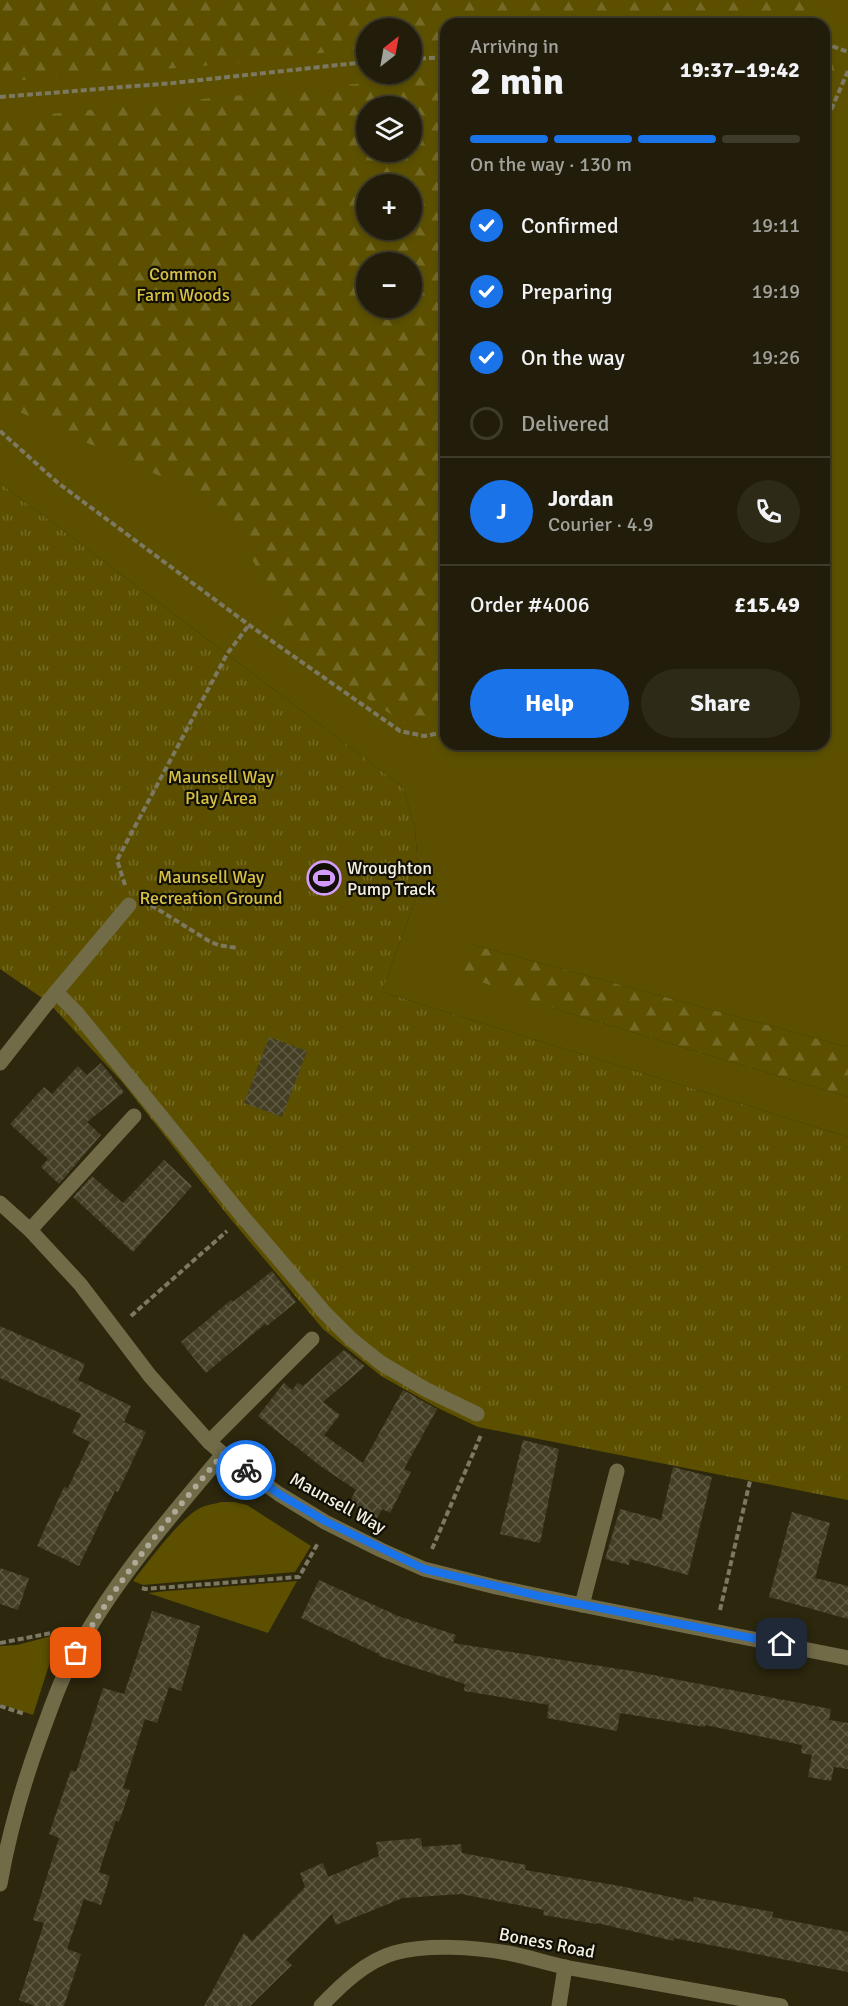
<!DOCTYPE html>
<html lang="en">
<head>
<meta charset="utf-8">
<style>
	body { margin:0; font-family:Signika,sans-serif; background:#2d2a18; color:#f1f3f6; height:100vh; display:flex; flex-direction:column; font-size:22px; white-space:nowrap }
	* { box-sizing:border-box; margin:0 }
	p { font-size:20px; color:#a2a29c }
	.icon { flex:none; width:33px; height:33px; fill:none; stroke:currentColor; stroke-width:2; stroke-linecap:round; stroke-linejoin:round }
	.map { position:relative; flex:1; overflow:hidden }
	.side { position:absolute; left:440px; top:18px; width:390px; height:732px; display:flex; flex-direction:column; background:#211d0a; border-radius:18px; box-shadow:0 3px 9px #0003,0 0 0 2px #3e3b2b }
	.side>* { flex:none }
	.needle { width:39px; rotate:31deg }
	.buttons { position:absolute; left:356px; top:18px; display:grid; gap:12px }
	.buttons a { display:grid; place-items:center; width:66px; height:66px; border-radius:50%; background:#211d0a; box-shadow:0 3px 9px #0003,0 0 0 2px #3e3b2b; font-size:30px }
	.pin { position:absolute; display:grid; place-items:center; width:51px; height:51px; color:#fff; margin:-26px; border-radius:12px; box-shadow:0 3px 9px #0006 }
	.courier { position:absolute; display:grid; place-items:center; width:60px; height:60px; margin:-30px; border:4px solid #1a73e8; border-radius:50%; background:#fff; color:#222; box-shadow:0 2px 8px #0007 }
	.headline em { font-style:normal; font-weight:700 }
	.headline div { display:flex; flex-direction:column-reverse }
	.headline { display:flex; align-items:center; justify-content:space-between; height:102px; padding:0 30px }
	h1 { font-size:39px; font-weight:700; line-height:45px }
	.bar { display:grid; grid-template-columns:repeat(4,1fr); gap:9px 6px; align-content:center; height:72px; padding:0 30px }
	.bar i { height:8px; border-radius:4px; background:#3e3b2b }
	.bar .on { background:#1a73e8 }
	.bar p { grid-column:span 4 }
	.line { display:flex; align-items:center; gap:15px; padding:0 30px; border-top:2px solid #3e3b2b }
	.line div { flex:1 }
	.round { display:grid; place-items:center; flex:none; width:63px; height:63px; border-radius:32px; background:#2d2a18 }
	ol { padding:0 30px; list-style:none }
	li { display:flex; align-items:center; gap:18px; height:66px }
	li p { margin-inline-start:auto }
	li .icon { padding:6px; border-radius:50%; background:#1a73e8; color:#fff; stroke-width:4 }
	li:last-child { color:#a2a29c }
	li i { width:33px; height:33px; border:3px solid #3e3b2b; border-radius:50% }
	.primary-button { display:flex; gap:12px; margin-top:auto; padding:12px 30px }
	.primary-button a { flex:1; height:69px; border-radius:36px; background:#1a73e8; color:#fff; font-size:24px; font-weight:700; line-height:69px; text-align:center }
	.primary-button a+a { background:#2d2a18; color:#f1f3f6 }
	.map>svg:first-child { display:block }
	.green { fill:#5c5000; fill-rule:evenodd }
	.forest { fill:url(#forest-firs); fill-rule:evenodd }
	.park { fill:url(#park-tufts) }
	.building { fill:url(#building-cross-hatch) }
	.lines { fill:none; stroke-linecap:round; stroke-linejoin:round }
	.path { stroke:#7c7862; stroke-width:4; stroke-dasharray:6 3; stroke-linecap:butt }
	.service { stroke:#716b48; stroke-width:15 }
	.minor { stroke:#716b48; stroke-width:15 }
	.done { stroke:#adaa97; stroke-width:6; stroke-dasharray:0 10.8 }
	.route { stroke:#1a73e8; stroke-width:8 }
	.labels { text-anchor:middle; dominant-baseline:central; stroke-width:4.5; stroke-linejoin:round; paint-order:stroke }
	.park-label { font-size:18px; fill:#d7c144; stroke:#121006 }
	.poi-label { font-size:18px; fill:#f3f0e1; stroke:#121006; text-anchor:start }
	.street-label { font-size:18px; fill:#f3f0e1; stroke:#121006 }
</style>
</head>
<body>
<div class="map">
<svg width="848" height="2006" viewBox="0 0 848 2006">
	<defs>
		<pattern id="forest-firs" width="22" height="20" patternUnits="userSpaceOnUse" patternTransform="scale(1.5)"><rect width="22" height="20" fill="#5c5000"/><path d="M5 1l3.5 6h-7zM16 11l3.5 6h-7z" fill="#746a25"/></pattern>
		<pattern id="park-tufts" width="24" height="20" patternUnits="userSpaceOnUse" patternTransform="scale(1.5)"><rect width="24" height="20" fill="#5c5000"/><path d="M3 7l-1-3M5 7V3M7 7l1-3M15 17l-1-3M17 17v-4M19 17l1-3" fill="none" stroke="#746a25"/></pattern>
		<pattern id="building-cross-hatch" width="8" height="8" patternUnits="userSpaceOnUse" patternTransform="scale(1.5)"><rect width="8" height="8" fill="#433e24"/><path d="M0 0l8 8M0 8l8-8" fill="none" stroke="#5f5a44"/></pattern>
	</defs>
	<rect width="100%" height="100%" fill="#2c270d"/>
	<g class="green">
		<path d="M0 0H848V1047L470 944 549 1007 848 1097V1137L382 992 415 900 418 869 415 828 403 787 0 483ZM446 24H824V744H446ZM366 28H411V74H366ZM366 106H411V152H366ZM366 184H411V230H366ZM366 262H411V308H366Z"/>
		<path d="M221 1502H234L247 1505 311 1546 295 1572 143 1585 133 1581C149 1561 177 1522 198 1509 205 1505 214 1504 221 1502Z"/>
		<polygon points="297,1581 268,1633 148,1593 167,1591"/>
		<polygon points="59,1634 33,1715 0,1704 0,1646 17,1645"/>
	</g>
	<g class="forest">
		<polygon points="0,0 829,0 810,16 783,15 727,24 446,24 445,40 411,43 411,28 366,28 366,47 261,61 0,82"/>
		<polygon points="824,57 831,61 835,71 824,102"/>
		<path d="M445 75V722L404 723 302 655 288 643 278 604 230 521 210 499 0 403V119ZM366 106H411V152H366ZM411 184V230H366V184ZM366 262H411V308H366Z"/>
		<polygon points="470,944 848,1047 848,1097 549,1007 468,977 456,963 458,954"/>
	</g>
	<polygon class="park" points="0,483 403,787 415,828 418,869 415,900 382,992 848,1137 848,1500 478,1427 440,1409 381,1376 323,1329 229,1217 122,1082 48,1002 0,969"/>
	<g class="building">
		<polygon points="269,1037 307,1051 282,1117 244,1103"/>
		<polygon points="101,1063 124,1092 87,1122 101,1135 59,1184 41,1167 48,1159 10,1124 44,1087 52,1094 78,1066 87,1075"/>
		<polygon points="164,1160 192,1186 133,1252 73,1197 92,1176 123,1203"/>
		<polygon points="272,1271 296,1302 267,1326 265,1324 206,1373 181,1342 231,1300 233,1302"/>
		<polygon points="0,1326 85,1364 78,1380 131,1406 124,1422 146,1432 118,1492 115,1491 79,1566 37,1546 64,1487 68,1488 90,1442 72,1433 81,1414 0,1378"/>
		<polygon points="344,1350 365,1366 323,1402 340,1415 324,1435 363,1463 403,1390 437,1409 404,1469 411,1472 390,1513 382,1509 377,1518 349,1503 356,1490 319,1465 258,1416 284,1383 292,1390 298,1383 303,1386"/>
		<polygon points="523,1440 559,1449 540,1543 500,1534"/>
		<polygon points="673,1467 712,1477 688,1575 630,1559 629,1565 605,1559 620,1509 661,1520"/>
		<polygon points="792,1512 830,1523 815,1578 848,1586 848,1619 769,1597"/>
		<polygon points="0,1568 29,1578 18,1610 0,1604"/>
		<polygon points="319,1580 398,1616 456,1635 453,1643 632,1671 831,1709 829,1720 848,1723 848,1769 834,1767 831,1781 808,1777 812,1755 801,1753 802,1745 705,1725 705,1727 620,1713 617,1731 547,1718 549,1705 464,1691 465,1684 379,1656 379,1654 301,1618"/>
		<polygon points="152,1611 200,1626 181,1691 169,1687 157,1723 145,1719 123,1788 130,1790 119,1822 116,1820 99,1872 110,1876 101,1905 84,1899 67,1949 81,1954 64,2006 35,2006 19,2000 44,1923 33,1920 59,1838 49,1834 71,1770 76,1772 103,1688 124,1694"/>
		<polygon points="421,1838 422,1847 461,1844 462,1853 526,1865 525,1870 620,1886 693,1902 694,1897 773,1912 772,1917 848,1932 848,1972 674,1938 674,1941 597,1923 596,1924 543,1915 544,1910 461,1894 403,1898 336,1925 332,1914 286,1960 292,1965 250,2006 204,2006 244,1933 252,1941 305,1887 300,1873 323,1863 328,1877 379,1856 376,1842"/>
	</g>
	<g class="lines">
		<g class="path">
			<polyline points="824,43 848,52"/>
			<polyline points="411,59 446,57"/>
			<polyline points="0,97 173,83 366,62"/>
			<polyline points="824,126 848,71"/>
			<polyline points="0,431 58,483 249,625 400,731 424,736 446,732"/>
			<polyline points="125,885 117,860 227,654 249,625"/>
			<polyline points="151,905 209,941 218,945 237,948"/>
			<polyline points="131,1316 227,1231"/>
			<polyline points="432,1549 481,1435"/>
			<polyline points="142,1588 145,1589 299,1577 318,1543"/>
			<polyline points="720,1610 750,1481"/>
			<polyline points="0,1643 62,1631"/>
			<polyline points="0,1706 25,1714"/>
		</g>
		<g class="service">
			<polyline points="56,992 129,905"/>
			<polyline points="48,1002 56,992 76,1012 243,1217 325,1313 351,1339 381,1363 425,1389 477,1414"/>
			<polyline points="30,1230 134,1116"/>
			<polyline points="209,1442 312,1339"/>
			<polyline points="582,1605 617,1471"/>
		</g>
		<g class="minor">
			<polyline points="0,1063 48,1002"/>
			<polyline points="0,1203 30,1230 80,1284 150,1376 209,1442 223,1454 279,1494 325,1522 381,1550 424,1569 496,1587 582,1605 848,1658"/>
			<path d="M0 1884C9 1832 23 1784 41 1735 50 1711 58 1686 70 1663 108 1588 169 1518 223 1454"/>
			<path d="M321 2006C341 1985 366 1961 394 1953 428 1944 474 1947 508 1953 529 1957 549 1964 570 1968 641 1981 711 1993 781 2006"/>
			<polyline points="559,2006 565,1967"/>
		</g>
	</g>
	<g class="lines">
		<path class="done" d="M76 1653C116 1581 170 1517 223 1454L246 1470"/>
		<polyline class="route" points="246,1470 279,1494 325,1521 424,1569 539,1596 782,1644"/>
	</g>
	<defs>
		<g id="stadium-ring" transform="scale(1.725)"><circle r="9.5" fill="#121006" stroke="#d39cfc" stroke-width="1.5"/><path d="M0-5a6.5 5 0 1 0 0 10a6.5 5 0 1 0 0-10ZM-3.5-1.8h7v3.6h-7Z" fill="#d39cfc"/></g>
	</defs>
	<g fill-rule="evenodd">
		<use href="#stadium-ring" x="324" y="878"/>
	</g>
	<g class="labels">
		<g class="park-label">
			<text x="183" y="274">Common<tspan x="183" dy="21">Farm Woods</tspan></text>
			<text x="221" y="777">Maunsell Way<tspan x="221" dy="21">Play Area</tspan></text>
			<text x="211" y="877">Maunsell Way<tspan x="211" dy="21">Recreation Ground</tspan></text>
		</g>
		<g class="poi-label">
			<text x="347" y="868">Wroughton<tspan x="347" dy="21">Pump Track</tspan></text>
		</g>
		<g class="street-label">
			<text transform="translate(338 1503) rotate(29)">Maunsell Way</text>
			<text transform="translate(547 1943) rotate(11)">Boness Road</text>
		</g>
	</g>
</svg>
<div class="buttons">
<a><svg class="needle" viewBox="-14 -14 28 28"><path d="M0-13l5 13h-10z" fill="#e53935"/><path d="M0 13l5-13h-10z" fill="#a2a29c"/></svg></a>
<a><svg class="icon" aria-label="layers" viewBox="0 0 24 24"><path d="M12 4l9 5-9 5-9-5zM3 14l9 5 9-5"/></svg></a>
<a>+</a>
<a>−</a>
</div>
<div class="pin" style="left:76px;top:1653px;background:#ea580c"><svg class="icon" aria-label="bag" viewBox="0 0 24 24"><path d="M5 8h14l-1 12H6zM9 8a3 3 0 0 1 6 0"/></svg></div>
<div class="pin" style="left:782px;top:1644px;background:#1f2937"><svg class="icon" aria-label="home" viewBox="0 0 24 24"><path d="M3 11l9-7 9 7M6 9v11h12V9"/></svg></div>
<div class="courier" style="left:246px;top:1470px"><svg class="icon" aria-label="bike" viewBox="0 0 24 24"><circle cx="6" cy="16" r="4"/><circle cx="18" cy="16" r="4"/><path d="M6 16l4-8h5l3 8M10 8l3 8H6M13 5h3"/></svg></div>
<section class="side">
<div class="headline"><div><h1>2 min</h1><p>Arriving in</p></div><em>19:37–19:42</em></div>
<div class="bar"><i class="on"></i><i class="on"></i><i class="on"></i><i></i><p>On the way · 130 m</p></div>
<ol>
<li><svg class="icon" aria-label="check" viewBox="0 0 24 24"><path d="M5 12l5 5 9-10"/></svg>Confirmed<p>19:11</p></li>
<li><svg class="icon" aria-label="check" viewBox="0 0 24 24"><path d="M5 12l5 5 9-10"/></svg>Preparing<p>19:19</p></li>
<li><svg class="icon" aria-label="check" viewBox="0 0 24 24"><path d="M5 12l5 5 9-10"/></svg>On the way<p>19:26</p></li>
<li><i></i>Delivered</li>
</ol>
<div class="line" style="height:108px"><b class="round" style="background:#1a73e8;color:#fff">J</b><div><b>Jordan</b><p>Courier · 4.9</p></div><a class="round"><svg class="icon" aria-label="phone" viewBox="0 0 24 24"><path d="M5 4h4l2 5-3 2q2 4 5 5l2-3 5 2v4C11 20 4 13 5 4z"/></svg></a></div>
<div class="line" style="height:78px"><div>Order #4006</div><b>£15.49</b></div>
<div class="primary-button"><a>Help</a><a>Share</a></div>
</section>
</div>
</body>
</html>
